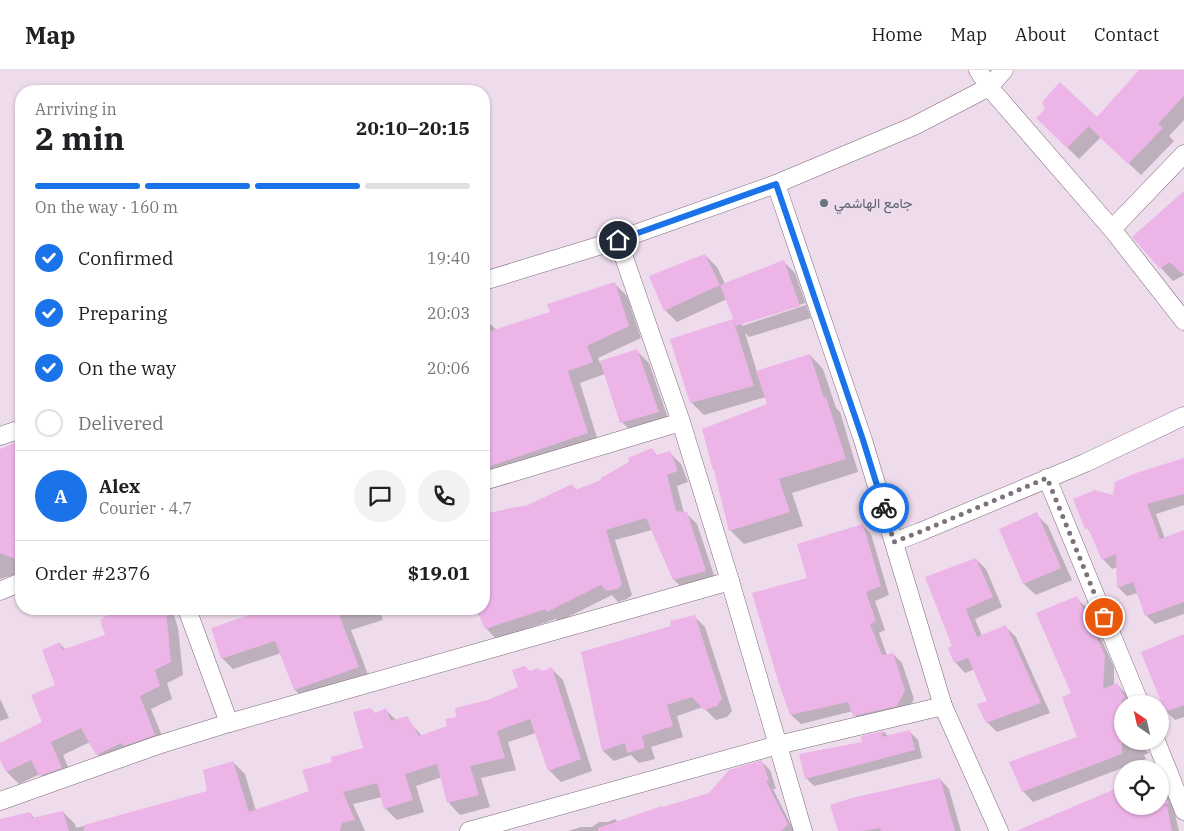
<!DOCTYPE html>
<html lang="en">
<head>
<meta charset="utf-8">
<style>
	body { margin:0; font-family:"IBM Plex Serif",Vazirmatn,serif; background:#f2f2f2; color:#202124; height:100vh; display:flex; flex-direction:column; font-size:19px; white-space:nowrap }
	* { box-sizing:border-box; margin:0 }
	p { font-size:16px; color:#757577 }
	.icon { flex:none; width:28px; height:28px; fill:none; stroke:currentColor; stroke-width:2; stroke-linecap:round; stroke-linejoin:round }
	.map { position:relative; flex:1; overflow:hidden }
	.sheet { position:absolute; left:15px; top:15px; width:475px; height:530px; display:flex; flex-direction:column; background:#fff; border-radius:20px; box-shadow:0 1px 4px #0004 }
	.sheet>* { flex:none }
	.needle { width:32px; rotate:326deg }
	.buttons { position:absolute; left:1114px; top:625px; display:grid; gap:10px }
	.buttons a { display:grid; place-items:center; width:55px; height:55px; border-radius:50%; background:#fff; box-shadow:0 1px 4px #0004; font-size:25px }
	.pin { position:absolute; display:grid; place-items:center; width:42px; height:42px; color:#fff; margin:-21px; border:2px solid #fff; border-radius:50%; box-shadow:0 1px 5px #0007 }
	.courier { position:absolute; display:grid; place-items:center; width:50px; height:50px; margin:-25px; border:4px solid #1a73e8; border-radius:50%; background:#fff; color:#222; box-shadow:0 1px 6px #0007 }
	.summary em { font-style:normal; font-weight:800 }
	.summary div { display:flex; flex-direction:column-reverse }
	.summary { display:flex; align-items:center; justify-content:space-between; height:85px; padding:0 20px }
	h1 { font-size:32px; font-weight:800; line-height:38px }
	.bar { display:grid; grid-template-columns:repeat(4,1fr); gap:8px 5px; align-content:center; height:60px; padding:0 20px }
	.bar i { height:6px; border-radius:4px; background:#e0e0e0 }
	.bar .current { background:#1a73e8 }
	.bar p { grid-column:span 4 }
	.line { display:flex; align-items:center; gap:12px; padding:0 20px; border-top:1px solid #e0e0e0 }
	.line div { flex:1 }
	.round { display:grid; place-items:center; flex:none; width:52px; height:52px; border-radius:26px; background:#f2f2f2 }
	ol { padding:0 20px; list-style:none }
	li { display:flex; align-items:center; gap:15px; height:55px }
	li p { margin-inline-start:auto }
	li .icon { padding:5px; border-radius:50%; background:#1a73e8; color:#fff; stroke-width:4 }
	li:last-child { color:#757577 }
	li i { width:28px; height:28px; border:2px solid #e0e0e0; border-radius:50% }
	header { display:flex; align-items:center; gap:30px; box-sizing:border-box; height:70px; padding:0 25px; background:#fff; border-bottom:1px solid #e0e0e0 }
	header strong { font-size:24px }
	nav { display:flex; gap:28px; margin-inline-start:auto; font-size:18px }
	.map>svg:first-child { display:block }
	.shadow { fill:#0003; fill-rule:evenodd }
	.building { fill:#edb4e8 }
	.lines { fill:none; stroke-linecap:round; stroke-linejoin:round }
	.street-casing { stroke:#7a6a78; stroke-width:19 }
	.street { stroke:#fff; stroke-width:18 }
	.done { stroke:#7c717c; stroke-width:5; stroke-dasharray:0 9 }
	.route { stroke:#1a73e8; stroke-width:6 }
	.worship-dot { fill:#6b7280; stroke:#eedbec; stroke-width:2 }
	.labels { text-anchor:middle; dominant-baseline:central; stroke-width:5; stroke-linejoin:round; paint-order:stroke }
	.worship-label { font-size:14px; fill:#5b616d; stroke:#eedbec; text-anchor:start }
</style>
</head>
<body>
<header>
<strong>Map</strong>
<nav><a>Home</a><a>Map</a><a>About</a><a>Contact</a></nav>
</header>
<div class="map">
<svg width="1184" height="761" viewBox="0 0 1184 761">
	<rect width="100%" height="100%" fill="#eedbec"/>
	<g class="shadow">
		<polygon points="1141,0 1184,0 1184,50 1169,66 1174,71 1141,105 1101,67 1079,89 1037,48 1097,49"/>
		<polygon points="1184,132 1184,205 1173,211 1161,198"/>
		<path d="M705 185 717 197 725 214 783 191 795 203 811 248 749 267 745 263 757 302 810 285 823 299 836 338 840 342 858 402 792 423 803 456 744 474 730 460 768 334 766 327 704 345 692 333 733 250 737 254 727 229 677 252 665 240ZM805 233 806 235 742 256V253Z"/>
		<polygon points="615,214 627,226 641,268 598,288 600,293 637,281 649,293 670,354 634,364 622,352 605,304 580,313 599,374 484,414 484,255 490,254 497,260 552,243"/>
		<polygon points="16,373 21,374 21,503 0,509 0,380"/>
		<polygon points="652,380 658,386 670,383 681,394 688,412 677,416 684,443 686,443 697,454 716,511 685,520 674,510 652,460 615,470 632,525 627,529 618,532 612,525 558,552 556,549 496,569 486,558 478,539 484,539 484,445 512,438 529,436 572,415 577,421 603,411"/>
		<polygon points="1184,390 1184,435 1156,444 1165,469 1184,461 1184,544 1155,554 1146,545 1138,523 1127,526 1118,517 1117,497 1112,499 1103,489 1092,464 1087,458 1114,427"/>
		<polygon points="1036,444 1048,456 1072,510 1036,525 1024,514"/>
		<polygon points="862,455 871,464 889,525 875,531 885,560 879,563 887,585 893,584 902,593 914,629 906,645 864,655 855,646 853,641 801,654 791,645 809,509"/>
		<polygon points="976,489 986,499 1002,537 975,549 982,566 1006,557 1016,567 1050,643 997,662 987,652 989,631 975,599 965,603 955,592 954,577"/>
		<polygon points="1076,528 1087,538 1114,597 1114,616 1117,614 1127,625 1132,634 1122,634 1122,671 1144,671 1142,676 1149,683 1144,685 1146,689 1033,732 1023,721 1079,668 1072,624"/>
		<polygon points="118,539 172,539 178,558 183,605 167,613 172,629 151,639 167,678 110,697 97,684 90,672 63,685 74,710 53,718 40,704 19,714 7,702 0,688 0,674 44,653 57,616 60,574 66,580 107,566 101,551"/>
		<polygon points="265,539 379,539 383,550 351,560 369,607 306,630 295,620 281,583 233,599 222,588 265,541"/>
		<polygon points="694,546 705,557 732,641 727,647 716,650 703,637 677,646 683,667 651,677 655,689 639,693 631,685 614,691 603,681 582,583 673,557"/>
		<polygon points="1184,565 1184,647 1175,650 1166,641"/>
		<polygon points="552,599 563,610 592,701 561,712 549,700 536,663 508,672 516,700 481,708 490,737 460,745 449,733 442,707 416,716 424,742 397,750 385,738 382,727 353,734 365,761 0,761 0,751 30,743 35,749 63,742 75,754 76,758 209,722 233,692 245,704 256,741 310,722 333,693 365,679 375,644 386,640 397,651 406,648 422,666 449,657 457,648 489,631 520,617 530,602 543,602"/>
		<polygon points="0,629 9,648 0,651"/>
		<polygon points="884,662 889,667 910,662 918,670 922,688 814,716 806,708 864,673 862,667"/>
		<polygon points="762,692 770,700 776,719 773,719 794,761 568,761 581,757 592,757 599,752 608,752 615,749 618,752 710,724"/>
		<polygon points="940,709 949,719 961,761 839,761"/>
		<polygon points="1160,712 1170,724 1178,742 1175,744 1179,761 1037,761 1034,754 1122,717 1122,736 1160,736"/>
	</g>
	<g class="building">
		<polygon points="1139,0 1184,0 1184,26 1158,54 1163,58 1128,94 1088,56 1093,52 1067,78 1036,48 1045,39 1042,32 1060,12 1097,47"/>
		<polygon points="1184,121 1184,205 1169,192 1160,199 1132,167"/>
		<polygon points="705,184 720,215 664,241 649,206"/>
		<polygon points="784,190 800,236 736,256 720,215"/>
		<polygon points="615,212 629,256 587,276 593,292 568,301 588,363 484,398 484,263 550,242 547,234"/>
		<polygon points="733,249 754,316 690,333 670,269"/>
		<polygon points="637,279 659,342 620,353 600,291"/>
		<polygon points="810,284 824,328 826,327 846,389 779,409 790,442 729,461 714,400 713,400 702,359 767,334 756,301"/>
		<polygon points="21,370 21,491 0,483 0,379"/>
		<polygon points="652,378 657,385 670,381 678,401 667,405 676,441 687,442 706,501 673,510 646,448 606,460 622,514 617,519 606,521 601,515 547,542 546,539 485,559 476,539 484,539 484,444 528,435 572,414 575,420 601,410 601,408 629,392 628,388"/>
		<polygon points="1184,388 1184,424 1147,434 1160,469 1184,460 1184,532 1145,546 1133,512 1117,518 1116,484 1102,490 1088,458 1085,459 1073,429 1095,420 1113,425 1115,412 1136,403"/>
		<polygon points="1037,442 1061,498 1023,514 999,459"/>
		<polygon points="863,454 881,516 866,522 876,551 870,554 882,585 893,583 905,620 897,636 853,646 848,632 790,645 779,614 752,523 807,508 797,474"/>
		<polygon points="976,488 993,527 966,539 977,567 1006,555 1041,633 986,653 977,634 987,631 968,588 954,593 948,578 952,576 925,507"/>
		<polygon points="1077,526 1105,585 1103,619 1117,613 1125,628 1122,630 1122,684 1022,722 1009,692 1077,667 1062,627 1071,623 1036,543"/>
		<polygon points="116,539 166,539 171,592 155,600 160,616 140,626 155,665 124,676 121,673 96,685 81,658 51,672 62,698 39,706 31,690 6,702 0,690 0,673 42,652 31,625 55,615 42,580 60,572 62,580 105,565 100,550"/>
		<polygon points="267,539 337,539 359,597 294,620 275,571 221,589 211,558"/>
		<polygon points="695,545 722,629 717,636 704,640 692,627 667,635 673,656 642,666 645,678 627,683 625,673 602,681 581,582 671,556 670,551"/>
		<polygon points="1184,564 1184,635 1165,642 1141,582"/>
		<polygon points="525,596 530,601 537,598 543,601 552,597 581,689 548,701 530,649 497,661 505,688 470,696 479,725 447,733 437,694 405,704 413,730 384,739 377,713 343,722 355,750 342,753 340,761 84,761 84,755 207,721 203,700 233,691 249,742 309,721 302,700 332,692 331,687 363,678 353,642 371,638 375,643 386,638 391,651 407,646 419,666 447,656 445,649 456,647 455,638 488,630 518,617 512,600"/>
		<polygon points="910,660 915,680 805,709 799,684 862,672 861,666 884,661 881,667"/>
		<polygon points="762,690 769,711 766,711 788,754 781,761 598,761 598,758 662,736 663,737 709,723 729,700"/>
		<polygon points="940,708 955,761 881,761 880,758 862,761 838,761 830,735 852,728"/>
		<polygon points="1160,713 1169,733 1163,736 1167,736 1172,761 1016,761 1122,716 1122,736 1160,736"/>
		<polygon points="63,741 69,761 0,761 0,749 30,742 32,748"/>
	</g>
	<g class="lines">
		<g class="street-casing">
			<g id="street">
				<polyline points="978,0 989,17 1112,159 1184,251"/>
				<polyline points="776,114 863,370 943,636 999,761"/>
				<polyline points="1112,159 1184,84"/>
				<polyline points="618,170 681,352 730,511 803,761"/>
				<polyline points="484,211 618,170 776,114 914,56 989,17 1004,0"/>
				<polyline points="0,366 21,359"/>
				<polyline points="1047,408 1140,634"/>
				<polyline points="484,411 681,352"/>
				<polyline points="894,472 920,462 1085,393 1184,346"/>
				<polyline points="0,521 21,512"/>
				<polyline points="187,539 229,653"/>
				<polyline points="1156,671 1184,741"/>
				<polyline points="0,731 158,675 229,653 730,511"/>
				<polyline points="469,761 778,675 943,636"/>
			</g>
		</g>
		<use href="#street" class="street"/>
	</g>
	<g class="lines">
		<polyline class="done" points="884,438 894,472 920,462 1047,408 1104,547"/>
		<polyline class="route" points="618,170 776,114 863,370 884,438"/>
	</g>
	<circle class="worship-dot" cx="824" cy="133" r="5"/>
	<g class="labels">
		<g class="worship-label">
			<text x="834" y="133">جامع الهاشمي</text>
		</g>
	</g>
</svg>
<div class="buttons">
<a><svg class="needle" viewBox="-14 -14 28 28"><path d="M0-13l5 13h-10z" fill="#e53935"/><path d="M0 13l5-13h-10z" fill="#757577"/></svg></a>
<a><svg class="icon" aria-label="locate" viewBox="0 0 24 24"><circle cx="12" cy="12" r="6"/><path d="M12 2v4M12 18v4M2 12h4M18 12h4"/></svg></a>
</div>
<div class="pin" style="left:1104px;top:547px;background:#ea580c"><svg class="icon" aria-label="bag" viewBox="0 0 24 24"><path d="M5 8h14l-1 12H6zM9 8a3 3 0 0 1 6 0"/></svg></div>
<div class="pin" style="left:618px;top:170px;background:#1f2937"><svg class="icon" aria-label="home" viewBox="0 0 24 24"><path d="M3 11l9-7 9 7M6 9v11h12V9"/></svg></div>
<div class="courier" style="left:884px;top:438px"><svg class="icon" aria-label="bike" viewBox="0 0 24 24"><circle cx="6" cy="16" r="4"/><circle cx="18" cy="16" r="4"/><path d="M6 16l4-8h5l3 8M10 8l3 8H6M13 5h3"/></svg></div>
<section class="sheet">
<div class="summary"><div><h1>2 min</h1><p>Arriving in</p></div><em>20:10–20:15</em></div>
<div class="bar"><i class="current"></i><i class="current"></i><i class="current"></i><i></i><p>On the way · 160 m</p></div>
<ol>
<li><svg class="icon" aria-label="check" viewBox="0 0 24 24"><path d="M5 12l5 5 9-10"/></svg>Confirmed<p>19:40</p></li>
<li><svg class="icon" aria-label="check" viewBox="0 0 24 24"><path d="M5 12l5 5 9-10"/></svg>Preparing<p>20:03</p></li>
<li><svg class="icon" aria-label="check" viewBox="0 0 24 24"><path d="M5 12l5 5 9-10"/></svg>On the way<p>20:06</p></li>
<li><i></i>Delivered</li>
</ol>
<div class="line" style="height:90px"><b class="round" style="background:#1a73e8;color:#fff">A</b><div><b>Alex</b><p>Courier · 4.7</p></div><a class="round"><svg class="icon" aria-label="chat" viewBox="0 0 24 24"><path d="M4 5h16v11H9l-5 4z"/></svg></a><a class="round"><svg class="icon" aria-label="phone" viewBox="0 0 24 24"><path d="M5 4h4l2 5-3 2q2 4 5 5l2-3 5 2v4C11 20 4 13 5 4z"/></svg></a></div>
<div class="line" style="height:65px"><div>Order #2376</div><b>$19.01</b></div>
</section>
</div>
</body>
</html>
